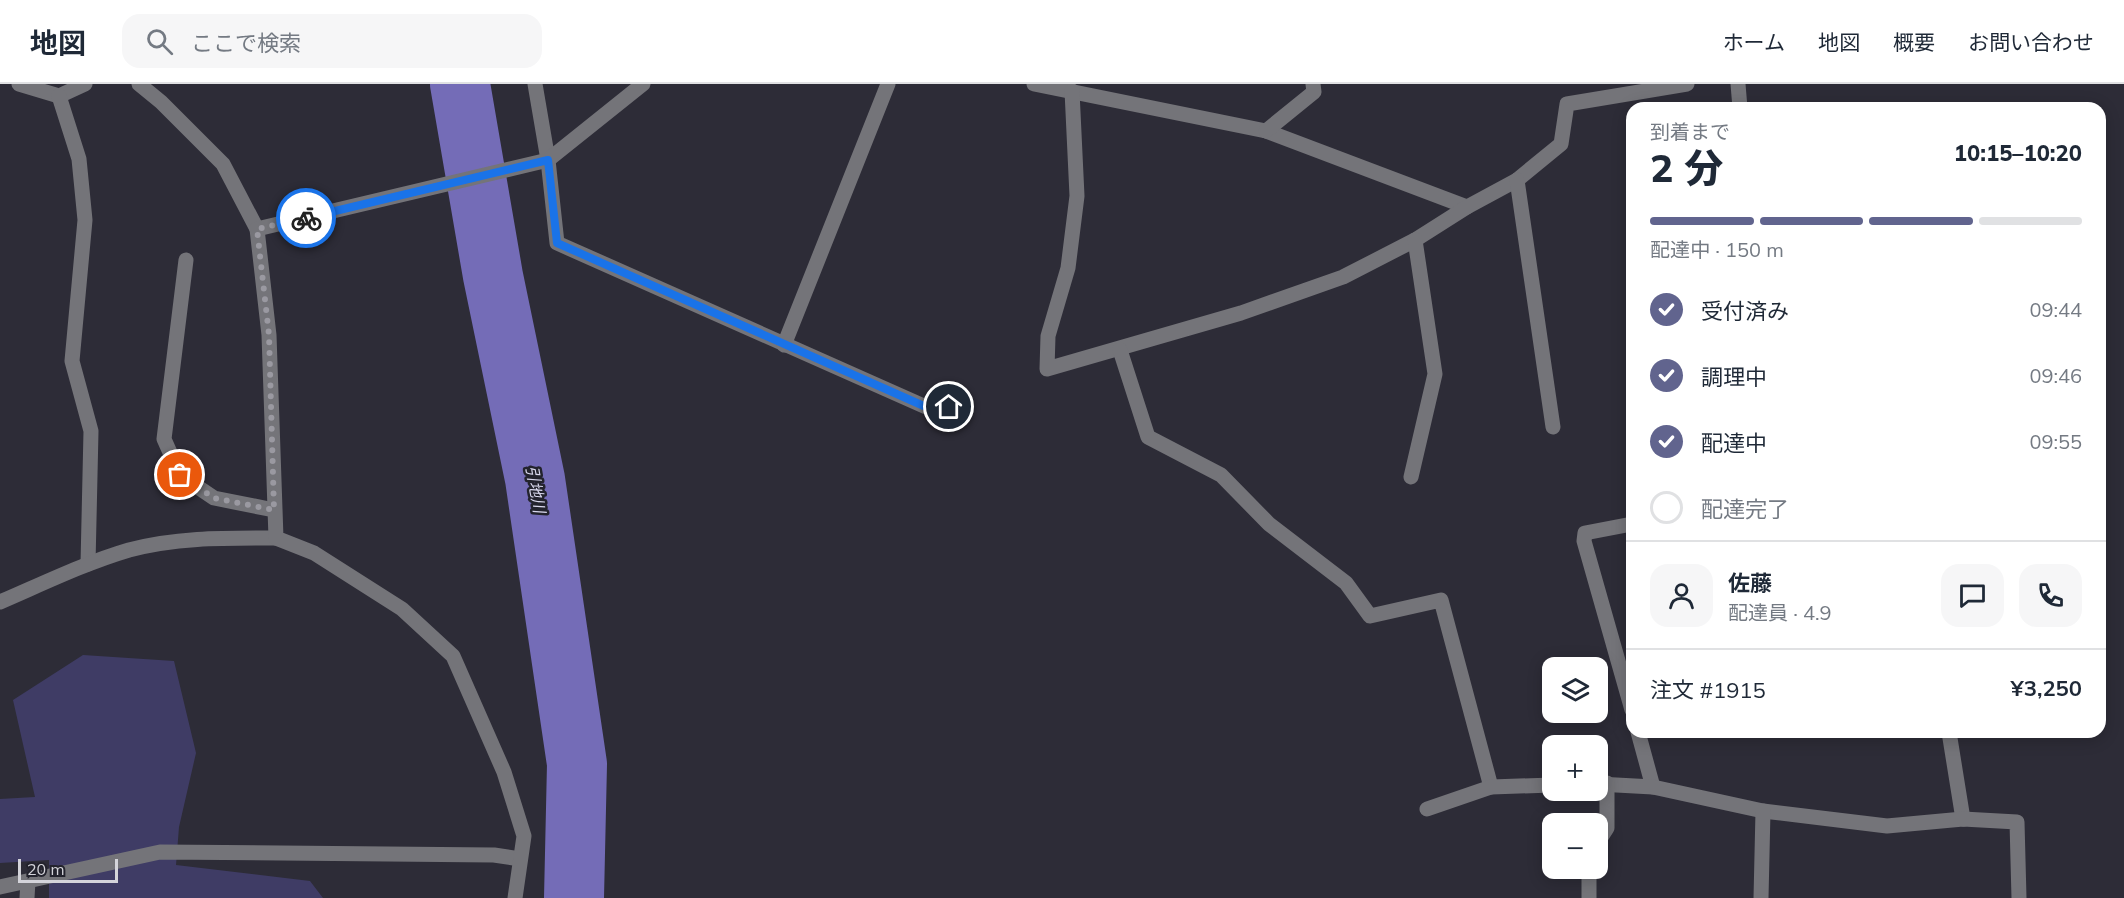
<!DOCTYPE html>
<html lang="ja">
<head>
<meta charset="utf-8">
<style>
	body { margin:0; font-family:Mulish,"Noto Sans JP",sans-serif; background:#f6f6f7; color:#1f2937; height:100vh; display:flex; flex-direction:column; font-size:22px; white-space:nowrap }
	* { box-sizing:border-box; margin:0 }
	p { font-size:20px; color:#747a83 }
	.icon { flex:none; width:33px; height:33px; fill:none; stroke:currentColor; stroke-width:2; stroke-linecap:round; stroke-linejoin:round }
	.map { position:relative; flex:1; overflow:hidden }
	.side { position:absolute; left:1626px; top:18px; width:480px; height:636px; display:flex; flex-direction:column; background:#fff; border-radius:18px; box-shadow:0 3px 15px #0003 }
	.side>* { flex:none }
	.tools { position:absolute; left:1542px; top:573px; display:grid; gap:12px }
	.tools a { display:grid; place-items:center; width:66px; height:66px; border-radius:12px; background:#fff; box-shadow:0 3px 15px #0003; font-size:30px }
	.scale { position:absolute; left:18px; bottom:15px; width:100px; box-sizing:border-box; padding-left:6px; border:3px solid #d4d4da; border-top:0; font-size:16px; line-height:21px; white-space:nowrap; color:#d4d4da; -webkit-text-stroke:4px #23232d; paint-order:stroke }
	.pin { position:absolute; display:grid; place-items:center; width:51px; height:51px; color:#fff; margin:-26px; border:3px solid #fff; border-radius:50%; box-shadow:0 2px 6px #0007 }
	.courier { position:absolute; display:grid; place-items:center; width:60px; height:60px; margin:-30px; border:4px solid #1a73e8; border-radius:50%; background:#fff; color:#222; box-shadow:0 2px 8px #0007 }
	.overview em { font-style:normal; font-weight:800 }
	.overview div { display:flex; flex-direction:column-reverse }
	.overview { display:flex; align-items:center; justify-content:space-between; height:102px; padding:0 24px }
	h1 { font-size:39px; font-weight:800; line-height:45px }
	.bar { display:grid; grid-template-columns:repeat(4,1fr); gap:9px 6px; align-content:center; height:72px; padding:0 24px }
	.bar i { height:8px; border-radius:4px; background:#e0e1e3 }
	.bar .current { background:#61648e }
	.bar p { grid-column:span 4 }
	.line { display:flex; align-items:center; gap:15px; padding:0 24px; border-top:2px solid #e0e1e3 }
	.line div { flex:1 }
	.round { display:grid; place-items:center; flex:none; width:63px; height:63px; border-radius:18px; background:#f6f6f7 }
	ol { padding:0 24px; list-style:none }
	li { display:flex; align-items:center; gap:18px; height:66px }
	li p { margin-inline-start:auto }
	li .icon { padding:6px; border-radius:50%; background:#61648e; color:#fff; stroke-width:4 }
	li:last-child { color:#747a83 }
	li i { width:33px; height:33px; border:3px solid #e0e1e3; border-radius:50% }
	header { display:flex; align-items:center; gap:36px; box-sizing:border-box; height:84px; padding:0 30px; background:#fff; border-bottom:2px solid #e0e1e3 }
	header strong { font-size:28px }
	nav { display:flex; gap:33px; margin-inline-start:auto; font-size:21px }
	.search { width:420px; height:54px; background:#f6f6f7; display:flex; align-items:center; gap:15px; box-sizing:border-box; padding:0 21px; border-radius:18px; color:#747a83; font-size:22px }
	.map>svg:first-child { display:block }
	.green { fill:#3f3c65 }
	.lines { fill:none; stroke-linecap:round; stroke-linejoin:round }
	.river { stroke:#746cb7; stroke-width:60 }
	.minor { stroke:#747479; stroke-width:15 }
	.done { stroke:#9a99a1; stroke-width:6; stroke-dasharray:0 10.8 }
	.route { stroke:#1a73e8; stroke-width:8 }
	.labels { text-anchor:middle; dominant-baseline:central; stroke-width:5; stroke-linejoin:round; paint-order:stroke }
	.water-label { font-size:16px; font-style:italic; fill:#d9d8ed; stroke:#23232d }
</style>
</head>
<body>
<header>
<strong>地図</strong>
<div class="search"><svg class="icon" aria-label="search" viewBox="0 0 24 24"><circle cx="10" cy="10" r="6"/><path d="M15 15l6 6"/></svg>ここで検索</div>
<nav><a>ホーム</a><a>地図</a><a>概要</a><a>お問い合わせ</a></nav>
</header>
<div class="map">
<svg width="2124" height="814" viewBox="0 0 2124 814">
	<rect width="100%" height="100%" fill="#2d2c37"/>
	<polygon class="green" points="83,571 174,577 196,669 179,743 176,781 310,797 323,814 49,814 49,776 0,779 0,715 35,713 13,616"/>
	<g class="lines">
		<polyline class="river" points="460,0 493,192 535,395 577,680 574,814"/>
		<g class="minor">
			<polyline points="19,0 59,12 85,0"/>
			<polyline points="139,0 161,18 223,80 257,145"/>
			<polyline points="535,0 548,76 557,159 935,327 963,318"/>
			<polyline points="1034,0 1266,47 1467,123"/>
			<polyline points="1738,0 1740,24"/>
			<polyline points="1072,7 1077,112 1068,184 1048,252 1047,285 1241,229 1343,193 1415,156 1467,123 1517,96 1561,60 1567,20 1687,0"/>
			<polyline points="59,12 79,75 85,136 72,277 91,347 88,480"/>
			<polyline points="1266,47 1314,8 1313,0"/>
			<polyline points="1517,96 1553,343"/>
			<polyline points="186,176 164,355 180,391 214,414 274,426"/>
			<polyline points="784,261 888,0"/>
			<polyline points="1120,266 1148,353 1221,391 1269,440 1346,499 1370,532 1441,516 1491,703"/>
			<polyline points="1411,393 1435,290 1415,156"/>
			<polyline points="1632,440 1585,449 1584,457 1632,626"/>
			<path d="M0 518C42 500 85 479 129 466 177 453 227 454 276 454"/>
			<polyline points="1638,648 1653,703"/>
			<polyline points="1949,648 1963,735"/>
			<polyline points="1598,700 1653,703 1763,727 1887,742 1963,735 2017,738 2019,814"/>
			<polyline points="1427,725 1491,703 1552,701"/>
			<polyline points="1598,758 1607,744 1607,699"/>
			<polyline points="0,803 160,768 494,771 520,775"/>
			<polyline points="27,814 28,797"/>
			<polyline points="515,814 524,752 504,688 453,572 402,525 314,469 276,454 269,251 257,145 548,76 643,0"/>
			<polyline points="1589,814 1589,784"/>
			<polyline points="1761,814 1763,727"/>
		</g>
	</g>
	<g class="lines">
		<polyline class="done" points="180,391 214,414 274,426 269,251 257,145 306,134"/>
		<polyline class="route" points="306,134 548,76 557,159 935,327 949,323"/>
	</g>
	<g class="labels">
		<g class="water-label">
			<text transform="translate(536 405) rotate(80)">引地川</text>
		</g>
	</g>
</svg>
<div class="tools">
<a><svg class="icon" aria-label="layers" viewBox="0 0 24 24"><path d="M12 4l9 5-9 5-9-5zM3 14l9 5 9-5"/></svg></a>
<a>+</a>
<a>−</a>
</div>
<div class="scale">20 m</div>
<div class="pin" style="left:180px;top:391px;background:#ea580c"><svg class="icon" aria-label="bag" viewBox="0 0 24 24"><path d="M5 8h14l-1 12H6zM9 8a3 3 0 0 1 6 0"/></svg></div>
<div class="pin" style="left:949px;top:323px;background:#1f2937"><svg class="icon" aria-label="home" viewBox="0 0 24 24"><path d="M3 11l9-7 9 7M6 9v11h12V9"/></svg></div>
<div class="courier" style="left:306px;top:134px"><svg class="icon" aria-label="bike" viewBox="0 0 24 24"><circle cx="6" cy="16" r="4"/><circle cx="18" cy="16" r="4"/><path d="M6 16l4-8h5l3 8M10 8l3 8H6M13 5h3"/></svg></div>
<section class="side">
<div class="overview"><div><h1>2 分</h1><p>到着まで</p></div><em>10:15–10:20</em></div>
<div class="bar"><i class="current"></i><i class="current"></i><i class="current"></i><i></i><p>配達中 · 150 m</p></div>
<ol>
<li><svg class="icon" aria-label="check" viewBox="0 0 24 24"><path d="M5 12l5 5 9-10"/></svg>受付済み<p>09:44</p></li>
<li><svg class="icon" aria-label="check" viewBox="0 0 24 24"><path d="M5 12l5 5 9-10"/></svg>調理中<p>09:46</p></li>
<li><svg class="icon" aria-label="check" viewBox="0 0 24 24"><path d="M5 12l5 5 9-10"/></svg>配達中<p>09:55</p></li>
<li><i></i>配達完了</li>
</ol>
<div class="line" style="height:108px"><a class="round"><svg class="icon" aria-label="person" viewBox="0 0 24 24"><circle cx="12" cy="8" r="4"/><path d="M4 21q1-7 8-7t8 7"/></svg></a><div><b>佐藤</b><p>配達員 · 4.9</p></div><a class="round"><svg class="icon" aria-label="chat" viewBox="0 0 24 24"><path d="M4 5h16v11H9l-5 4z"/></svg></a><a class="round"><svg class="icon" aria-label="phone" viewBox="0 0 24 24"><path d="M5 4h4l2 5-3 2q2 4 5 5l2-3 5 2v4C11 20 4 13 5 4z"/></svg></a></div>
<div class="line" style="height:78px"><div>注文 #1915</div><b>¥3,250</b></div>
</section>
</div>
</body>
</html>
